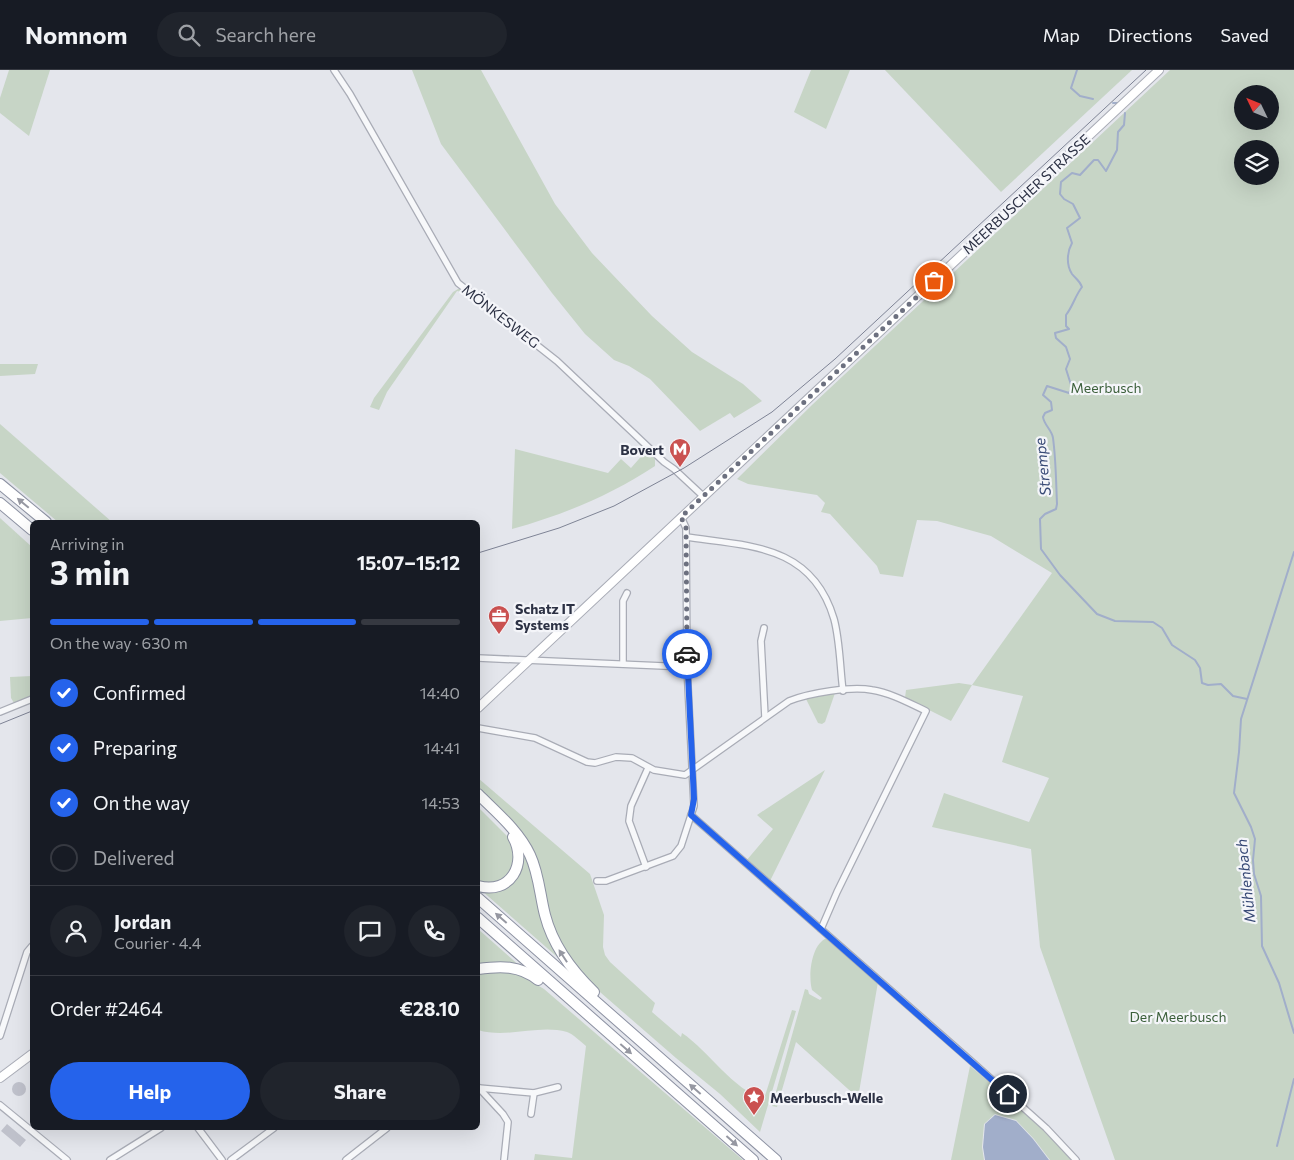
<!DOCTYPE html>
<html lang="en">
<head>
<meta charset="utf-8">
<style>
	body { margin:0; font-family:Commissioner,sans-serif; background:#20242c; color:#f1f3f6; height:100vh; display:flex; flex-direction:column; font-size:19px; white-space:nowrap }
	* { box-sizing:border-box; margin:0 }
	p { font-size:16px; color:#9ea1a6 }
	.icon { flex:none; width:28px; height:28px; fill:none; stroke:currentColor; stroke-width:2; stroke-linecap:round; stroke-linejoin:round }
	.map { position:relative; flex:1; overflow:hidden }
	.details { position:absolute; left:30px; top:450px; width:450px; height:610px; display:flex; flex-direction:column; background:#171b24; border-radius:8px; box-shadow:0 5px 20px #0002 }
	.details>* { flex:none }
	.needle { width:32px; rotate:313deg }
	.controls { position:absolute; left:1234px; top:15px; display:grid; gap:10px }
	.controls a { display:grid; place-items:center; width:45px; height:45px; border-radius:50%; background:#171b24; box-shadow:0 5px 20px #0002; font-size:25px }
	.pin { position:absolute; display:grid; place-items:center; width:42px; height:42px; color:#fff; margin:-21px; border:2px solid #fff; border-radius:50%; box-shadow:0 1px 5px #0007 }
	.courier { position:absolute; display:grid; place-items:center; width:50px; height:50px; margin:-25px; border:4px solid #2563eb; border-radius:50%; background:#fff; color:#222; box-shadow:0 1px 6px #0007 }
	.head em { font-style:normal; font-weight:700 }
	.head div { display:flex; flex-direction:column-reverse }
	.head { display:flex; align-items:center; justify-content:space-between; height:85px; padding:0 20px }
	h1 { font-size:32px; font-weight:700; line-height:38px }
	.bar { display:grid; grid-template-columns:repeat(4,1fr); gap:8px 5px; align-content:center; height:60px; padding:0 20px }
	.bar i { height:6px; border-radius:4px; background:#363941 }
	.bar .selected { background:#2563eb }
	.bar p { grid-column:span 4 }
	.line { display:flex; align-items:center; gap:12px; padding:0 20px; border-top:1px solid #363941 }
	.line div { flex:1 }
	.round { display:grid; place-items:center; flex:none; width:52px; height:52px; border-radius:26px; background:#20242c }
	ol { padding:0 20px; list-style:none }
	li { display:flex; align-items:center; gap:15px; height:55px }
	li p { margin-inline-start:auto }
	li .icon { padding:5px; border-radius:50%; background:#2563eb; color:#fff; stroke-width:4 }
	li:last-child { color:#9ea1a6 }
	li i { width:28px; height:28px; border:2px solid #363941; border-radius:50% }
	.button { display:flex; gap:10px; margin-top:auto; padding:10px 20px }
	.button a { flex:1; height:58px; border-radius:30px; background:#2563eb; color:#fff; font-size:20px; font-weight:700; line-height:58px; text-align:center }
	.button a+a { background:#20242c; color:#f1f3f6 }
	header { display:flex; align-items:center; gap:30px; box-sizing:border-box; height:70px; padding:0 25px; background:#171b24; border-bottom:1px solid #363941 }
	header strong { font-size:24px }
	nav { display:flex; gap:28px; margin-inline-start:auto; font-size:18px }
	.search { width:350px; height:45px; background:#20242c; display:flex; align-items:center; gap:12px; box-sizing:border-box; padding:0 18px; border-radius:28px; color:#9ea1a6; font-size:19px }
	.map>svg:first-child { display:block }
	.green { fill:#c7d5c6; fill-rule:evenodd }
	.water { fill:#a1aeca }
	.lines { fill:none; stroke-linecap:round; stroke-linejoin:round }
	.stream { stroke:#a1aeca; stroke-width:2 }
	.building { fill:#bfc1cb }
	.minor-casing { stroke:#a9acb6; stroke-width:8 }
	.secondary-casing { stroke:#a9acb6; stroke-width:10 }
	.motorway-casing { stroke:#8c91a2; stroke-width:12 }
	.minor { stroke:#f7f8fa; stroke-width:5.5 }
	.secondary { stroke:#fff; stroke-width:8 }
	.motorway { stroke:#fff; stroke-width:10 }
	.tram { stroke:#7e8395; stroke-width:1 }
	.oneway { fill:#9698a2 }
	.done { stroke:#6c707f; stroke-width:5; stroke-dasharray:0 9 }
	.route { stroke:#2563eb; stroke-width:6 }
	.labels { text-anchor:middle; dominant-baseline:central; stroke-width:4.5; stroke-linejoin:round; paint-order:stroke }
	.street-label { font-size:14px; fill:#2c3144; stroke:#f4f5f9 }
	.park-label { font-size:14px; fill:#3b5f3a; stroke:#f4f5f9 }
	.poi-label { font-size:14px; font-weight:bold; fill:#2c3144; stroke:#f4f5f9; text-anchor:start }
	.water-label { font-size:15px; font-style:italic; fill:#384a76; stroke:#f4f5f9 }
</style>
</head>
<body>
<header>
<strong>Nomnom</strong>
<div class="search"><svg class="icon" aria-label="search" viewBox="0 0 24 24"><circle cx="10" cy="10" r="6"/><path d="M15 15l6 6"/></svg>Search here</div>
<nav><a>Map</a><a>Directions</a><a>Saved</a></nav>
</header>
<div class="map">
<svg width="1294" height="1090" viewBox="0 0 1294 1090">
	<rect width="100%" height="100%" fill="#e4e6ec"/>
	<g class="green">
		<polygon points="9,0 50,0 29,66 0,43 0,28"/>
		<polygon points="412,0 481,0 555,134 592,183 652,246 692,282 743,314 762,331 734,348 730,343 700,361 650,309 629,296 614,290 585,264 552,223 441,74"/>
		<polygon points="811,0 850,0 826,59 794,42"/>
		<polygon points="885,0 1132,0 1001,122"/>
		<path d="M1170 0H1294V1090H1115L1040 877 1031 779 932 757 944 723 1029 752 1049 708 1002 692 1023 626 972 615 951 651 905 628 906 620 959 613 972 615 1052 503 991 466 937 451 917 450 903 507 880 504 877 496 830 444 821 442 825 433 817 425 748 414 737 409 813 334ZM1242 24H1270V51H1242ZM1242 79H1270V106H1242Z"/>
		<polygon points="458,219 463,219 513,258 462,222 457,221 387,322 379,340 370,337 374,328 453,222"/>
		<polygon points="0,294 38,294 35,304 0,306"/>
		<polygon points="0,354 112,452 58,452 0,403"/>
		<path d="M639 370 655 389V396C611 425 563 445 512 459L515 379 608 403 621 389 631 398 646 381 637 372Z"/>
		<polygon points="0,448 32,477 32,548 0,551"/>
		<polygon points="32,606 32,626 14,633 11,628 10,607"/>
		<polygon points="835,623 825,652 822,654 818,653 806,629"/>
		<polygon points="825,700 770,811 746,791 773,759 757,745"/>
		<path d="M478 708 590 804 604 845 603 877 605 885 610 892 655 933 652 942 681 967 682 963C709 981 733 1020 764 1029L792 940 796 941 760 1062 720 1024 676 988 593 916 565 882 551 852 539 799 496 739 478 719Z"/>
		<path d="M478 737 509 768 512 775 514 795C503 812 498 814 478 812Z"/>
		<polygon points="522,776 563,892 481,820 503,817"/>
		<polygon points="478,859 522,898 478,897"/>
		<path d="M827 868 878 912 858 1028 796 972 777 1037 772 1036 805 919 808 920 809 924 820 930 822 928 812 920C808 906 811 874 827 868Z"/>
		<path d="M491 902H515L544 919 743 1090H534L535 1084 572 1088 586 976C580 971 573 964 567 962 538 954 507 969 478 960V904Z"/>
		<polygon points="970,996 1045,1060 1072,1090 1050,1090 1034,1069 1016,1050 995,1044 984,1054 982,1077 984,1090 951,1090"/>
	</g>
	<polygon class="water" points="995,1045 1016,1051 1033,1069 1049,1090 985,1090 983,1077 985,1054"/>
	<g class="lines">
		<g class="stream">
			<polyline points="1077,0 1071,18 1080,26 1093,29"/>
			<polyline points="1113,33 1118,33"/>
			<path d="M1125 43 1124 55 1118 62 1117 80 1106 101 1098 90H1094L1080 105 1072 103 1061 112 1060 124 1064 129 1073 134 1080 148 1067 158 1072 173C1067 182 1066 195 1072 204 1076 209 1080 211 1082 217 1075 226 1073 236 1066 245V256L1069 259 1055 263 1056 268 1066 277 1070 289 1066 299 1072 318 1069 323 1047 316 1043 325 1051 332 1052 340 1045 343 1043 347C1044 355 1052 360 1053 368 1056 390 1056 412 1057 434L1056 439 1045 444 1040 449 1041 479 1060 505 1097 544 1115 551 1153 552 1162 558 1172 575 1195 590 1200 598 1202 613 1208 615 1221 614 1233 626 1247 629"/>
			<polyline points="1294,482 1241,649 1239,682 1234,723 1251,757 1255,769 1253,790 1254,804 1261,826 1262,876 1279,913 1294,963"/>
			<polyline points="1277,1076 1294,1009"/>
		</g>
	</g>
	<g class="building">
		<circle cx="19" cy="1019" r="7"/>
		<polygon points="7,1054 26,1070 20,1077 1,1061"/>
	</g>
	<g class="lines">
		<g class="minor-casing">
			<g id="minor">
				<polyline points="334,0 350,24 458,213 557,291 664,392 674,399 703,426"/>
				<path d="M686 467C748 476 812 474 834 549 840 571 840 598 843 621"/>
				<polyline points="764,558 761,571 765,647"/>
				<polyline points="478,588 687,597"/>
				<polyline points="623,594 623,531 627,523"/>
				<polyline points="0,642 32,629"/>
				<path d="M478 658 535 668 587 692 595 693 616 687 632 688 654 700 685 705 789 631C809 623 851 616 872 620 891 623 909 633 926 641L837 822 821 859"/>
				<polyline points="691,745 969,989 1046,1058 1076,1090"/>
				<polyline points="646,797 629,751 631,736 648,698"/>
				<polyline points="597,811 606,811 673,786 681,776 694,736 687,597 686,458 681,447"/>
				<polyline points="0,966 27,882 32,876"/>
				<polyline points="478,1017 503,1044 508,1052 504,1090"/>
				<polyline points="479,1018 534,1023 558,1017"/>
				<polyline points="0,1035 67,1090"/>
				<polyline points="531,1044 534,1023"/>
				<polyline points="198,1058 222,1090"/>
				<polyline points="110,1090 161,1058"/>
				<polyline points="231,1090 274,1058"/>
				<polyline points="346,1090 387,1058"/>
			</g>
		</g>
		<g class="secondary-casing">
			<g id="secondary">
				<polyline points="478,638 1159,0"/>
				<polyline points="0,1008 32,984"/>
			</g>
		</g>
		<g class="motorway-casing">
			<g id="motorway">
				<polyline points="0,414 46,452"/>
				<polyline points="0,433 32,460"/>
				<path d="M478 724C496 742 519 761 530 785 539 804 540 826 545 845 553 876 571 900 594 922"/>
				<path d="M478 816C510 825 528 794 513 767"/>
				<polyline points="478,828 776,1090"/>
				<polyline points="478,848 753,1090"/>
				<path d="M478 899C500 896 520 895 538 910"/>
			</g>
		</g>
		<use href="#minor" class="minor"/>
		<use href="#secondary" class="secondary"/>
		<use href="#motorway" class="motorway"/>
		<g class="tram">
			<polyline points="478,483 559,458 614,436 684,398 772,342 835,289 1146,0"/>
			<polyline points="0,654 32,641"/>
		</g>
	</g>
	<defs><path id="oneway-solid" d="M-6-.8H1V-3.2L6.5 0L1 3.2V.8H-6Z" transform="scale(1.25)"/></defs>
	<g class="oneway">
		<use href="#oneway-solid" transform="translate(23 433) rotate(-140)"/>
		<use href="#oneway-solid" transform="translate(501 848) rotate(-139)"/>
		<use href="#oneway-solid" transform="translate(563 886) rotate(-123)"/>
		<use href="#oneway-solid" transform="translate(626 979) rotate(41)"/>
		<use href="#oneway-solid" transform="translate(695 1019) rotate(-139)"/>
		<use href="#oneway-solid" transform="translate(732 1071) rotate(42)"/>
	</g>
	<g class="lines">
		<polyline class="done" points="687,584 686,458 681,447 934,211"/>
		<polyline class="route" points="687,584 694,729 691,745 1008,1024"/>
	</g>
	<defs>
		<g id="metro-pin" transform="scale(1.125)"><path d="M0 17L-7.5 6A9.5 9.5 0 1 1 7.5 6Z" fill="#ca5150" stroke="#f4f5f9"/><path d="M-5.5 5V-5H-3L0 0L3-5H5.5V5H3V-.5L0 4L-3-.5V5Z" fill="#fff"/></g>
		<g id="office-pin" transform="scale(1.125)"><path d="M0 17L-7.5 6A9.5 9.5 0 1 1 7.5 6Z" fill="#ca5150" stroke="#f4f5f9"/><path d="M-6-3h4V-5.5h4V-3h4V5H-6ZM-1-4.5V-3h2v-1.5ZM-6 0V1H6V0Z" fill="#fff"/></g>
		<g id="sight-pin" transform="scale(1.125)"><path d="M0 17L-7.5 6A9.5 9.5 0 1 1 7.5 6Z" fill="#ca5150" stroke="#f4f5f9"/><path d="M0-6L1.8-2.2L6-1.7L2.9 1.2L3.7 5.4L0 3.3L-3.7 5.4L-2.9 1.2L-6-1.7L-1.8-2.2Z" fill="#fff"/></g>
	</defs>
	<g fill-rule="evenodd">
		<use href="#metro-pin" x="680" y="379"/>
		<use href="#office-pin" x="499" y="546"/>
		<use href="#sight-pin" x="754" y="1027"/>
	</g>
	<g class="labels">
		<g class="street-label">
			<text transform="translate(1026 124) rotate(-43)">MEERBUSCHER STRASSE</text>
			<text transform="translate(501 246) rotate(38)">MÖNKESWEG</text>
		</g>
		<g class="park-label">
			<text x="1106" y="317">Meerbusch</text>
			<text x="1178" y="946">Der Meerbusch</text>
		</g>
		<g class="poi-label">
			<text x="664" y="379" text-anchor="end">Bovert</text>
			<text x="515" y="538">Schatz IT<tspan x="515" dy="16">Systems</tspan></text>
			<text x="770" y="1027">Meerbusch-Welle</text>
		</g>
		<g class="water-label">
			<text transform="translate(1042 397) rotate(-96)">Strempe</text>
			<text transform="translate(1245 811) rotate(-96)">Mühlenbach</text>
		</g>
	</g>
</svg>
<div class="controls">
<a><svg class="needle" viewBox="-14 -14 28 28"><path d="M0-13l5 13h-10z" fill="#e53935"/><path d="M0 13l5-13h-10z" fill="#9ea1a6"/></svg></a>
<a><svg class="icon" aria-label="layers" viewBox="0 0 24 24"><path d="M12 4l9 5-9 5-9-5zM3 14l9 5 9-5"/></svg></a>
</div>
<div class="pin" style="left:934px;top:211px;background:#ea580c"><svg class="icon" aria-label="bag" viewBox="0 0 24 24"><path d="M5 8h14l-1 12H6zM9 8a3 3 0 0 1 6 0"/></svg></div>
<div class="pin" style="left:1008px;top:1024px;background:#1f2937"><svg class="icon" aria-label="home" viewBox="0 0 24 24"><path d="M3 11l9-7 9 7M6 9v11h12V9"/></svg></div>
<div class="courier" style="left:687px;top:584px"><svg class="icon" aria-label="car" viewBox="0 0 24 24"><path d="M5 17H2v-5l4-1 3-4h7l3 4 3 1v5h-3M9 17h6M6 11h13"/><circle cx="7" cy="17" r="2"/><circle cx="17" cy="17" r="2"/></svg></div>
<section class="details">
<div class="head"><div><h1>3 min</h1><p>Arriving in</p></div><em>15:07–15:12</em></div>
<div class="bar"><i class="selected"></i><i class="selected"></i><i class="selected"></i><i></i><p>On the way · 630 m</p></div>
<ol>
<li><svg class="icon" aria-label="check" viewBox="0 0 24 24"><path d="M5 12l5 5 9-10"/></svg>Confirmed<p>14:40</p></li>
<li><svg class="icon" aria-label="check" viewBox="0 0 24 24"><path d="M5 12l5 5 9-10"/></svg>Preparing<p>14:41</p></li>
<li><svg class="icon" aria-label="check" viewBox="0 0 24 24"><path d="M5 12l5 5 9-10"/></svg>On the way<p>14:53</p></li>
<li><i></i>Delivered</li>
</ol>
<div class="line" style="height:90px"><a class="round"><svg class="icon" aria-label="person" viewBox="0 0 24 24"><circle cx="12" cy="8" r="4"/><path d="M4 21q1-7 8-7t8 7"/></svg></a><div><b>Jordan</b><p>Courier · 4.4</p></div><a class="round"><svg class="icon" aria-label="chat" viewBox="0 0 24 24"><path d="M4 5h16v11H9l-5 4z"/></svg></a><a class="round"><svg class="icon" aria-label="phone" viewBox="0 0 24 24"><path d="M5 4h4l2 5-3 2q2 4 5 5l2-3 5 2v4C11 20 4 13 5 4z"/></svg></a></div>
<div class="line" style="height:65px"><div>Order #2464</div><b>€28.10</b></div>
<div class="button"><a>Help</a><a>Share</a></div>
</section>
</div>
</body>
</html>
